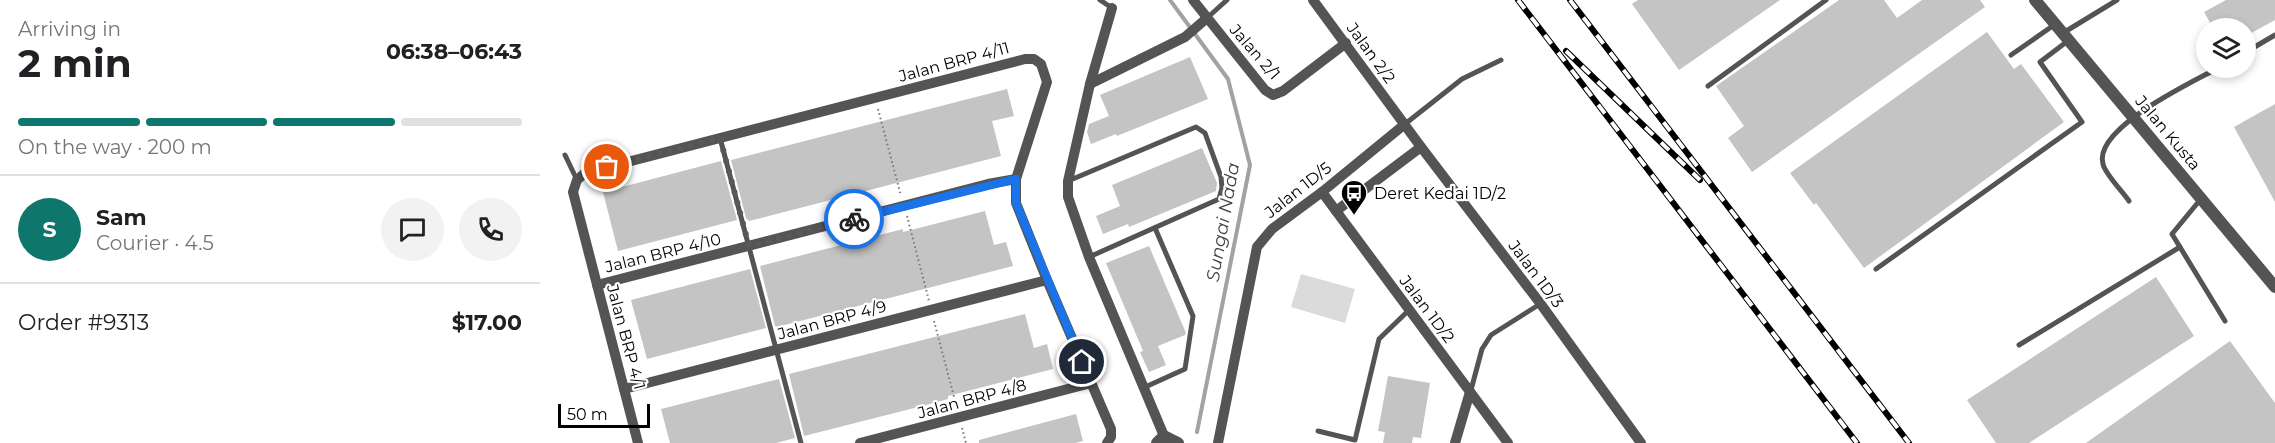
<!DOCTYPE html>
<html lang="en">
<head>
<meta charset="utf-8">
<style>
	body { margin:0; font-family:Montserrat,sans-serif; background:#f2f2f2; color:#202124; height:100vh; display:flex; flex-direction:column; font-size:22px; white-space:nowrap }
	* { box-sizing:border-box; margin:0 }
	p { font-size:20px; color:#757577 }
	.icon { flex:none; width:33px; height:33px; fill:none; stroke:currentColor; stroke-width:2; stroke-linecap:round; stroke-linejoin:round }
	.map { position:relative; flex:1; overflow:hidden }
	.drawer { display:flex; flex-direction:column; background:#fff; width:540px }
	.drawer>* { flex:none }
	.tools { position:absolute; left:1656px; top:18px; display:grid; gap:12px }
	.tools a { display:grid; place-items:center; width:60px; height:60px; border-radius:50%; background:#fff; box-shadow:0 3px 9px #0003; font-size:30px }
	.scale { position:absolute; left:18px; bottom:15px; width:92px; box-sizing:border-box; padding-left:6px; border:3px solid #000; border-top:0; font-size:16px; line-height:21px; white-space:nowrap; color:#000; -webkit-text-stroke:4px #fff; paint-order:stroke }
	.pin { position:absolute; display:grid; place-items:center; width:51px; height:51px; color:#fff; margin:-26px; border:3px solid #fff; border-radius:50%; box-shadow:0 2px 6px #0007 }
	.courier { position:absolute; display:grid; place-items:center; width:60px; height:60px; margin:-30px; border:4px solid #1a73e8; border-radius:50%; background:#fff; color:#222; box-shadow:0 2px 8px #0007 }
	.headline em { font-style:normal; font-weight:700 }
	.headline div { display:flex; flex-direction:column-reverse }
	.headline { display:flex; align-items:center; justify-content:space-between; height:102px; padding:0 18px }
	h1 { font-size:39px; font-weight:700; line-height:45px }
	.bar { display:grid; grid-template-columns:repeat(4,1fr); gap:9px 6px; align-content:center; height:72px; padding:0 18px }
	.bar i { height:8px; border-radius:4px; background:#e0e0e0 }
	.bar .active { background:#0f766e }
	.bar p { grid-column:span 4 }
	.line { display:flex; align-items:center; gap:15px; padding:0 18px; border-top:2px solid #e0e0e0 }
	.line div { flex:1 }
	.round { display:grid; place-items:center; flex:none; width:63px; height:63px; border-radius:32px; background:#f2f2f2 }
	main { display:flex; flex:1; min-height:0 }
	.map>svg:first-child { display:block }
	.green { fill:#dbdbdb }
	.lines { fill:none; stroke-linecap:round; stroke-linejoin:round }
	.stream { stroke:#a2a2a2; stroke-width:4 }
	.building { fill:#c4c4c4 }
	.path { stroke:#767676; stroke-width:2; stroke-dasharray:1.5 3; stroke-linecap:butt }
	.service { stroke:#545454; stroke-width:5 }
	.minor { stroke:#545454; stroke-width:10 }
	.tertiary { stroke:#545454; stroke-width:12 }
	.rail-casing { stroke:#000; stroke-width:6 }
	.rail { stroke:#fff; stroke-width:4; stroke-dasharray:11; stroke-linecap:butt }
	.done { stroke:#595959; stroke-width:6; stroke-dasharray:0 10.8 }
	.route { stroke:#1a73e8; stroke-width:8 }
	.labels { text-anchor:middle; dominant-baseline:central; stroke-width:4.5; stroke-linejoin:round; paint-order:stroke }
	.street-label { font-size:16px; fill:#000; stroke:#fff }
	.poi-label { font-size:16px; fill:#000; stroke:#fff; text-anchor:start }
	.water-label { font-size:18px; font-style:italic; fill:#434343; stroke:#fff }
</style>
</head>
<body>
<main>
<section class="drawer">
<div class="headline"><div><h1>2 min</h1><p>Arriving in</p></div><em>06:38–06:43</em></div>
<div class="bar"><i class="active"></i><i class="active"></i><i class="active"></i><i></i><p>On the way · 200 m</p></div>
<div class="line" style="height:108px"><b class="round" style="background:#0f766e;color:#fff">S</b><div><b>Sam</b><p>Courier · 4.5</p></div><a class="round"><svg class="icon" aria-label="chat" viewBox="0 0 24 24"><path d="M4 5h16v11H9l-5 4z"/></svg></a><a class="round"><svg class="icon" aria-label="phone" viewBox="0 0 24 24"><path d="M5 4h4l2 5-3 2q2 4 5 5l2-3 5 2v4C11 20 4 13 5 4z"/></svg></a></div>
<div class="line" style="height:78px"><div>Order #9313</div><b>$17.00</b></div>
</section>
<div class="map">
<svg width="1735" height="443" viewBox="0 0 1735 443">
	<rect width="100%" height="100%" fill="#fff"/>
	<polygon class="green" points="761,274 815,289 805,323 751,307"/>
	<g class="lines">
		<polyline class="stream" points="630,0 688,79 710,165 657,432"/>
	</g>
	<g class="building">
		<polygon points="1098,0 1240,0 1139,70 1092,4"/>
		<polygon points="1299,0 1344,0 1357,18 1382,0 1440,0 1445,7 1212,172 1188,138 1204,126 1176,86"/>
		<polygon points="1686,0 1735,0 1735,20 1706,36 1706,28 1673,28 1664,12"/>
		<polygon points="1447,32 1474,69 1481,64 1524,122 1324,268 1276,203 1274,205 1250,173"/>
		<polygon points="650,57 668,99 577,136 576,134 551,144 547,132 549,124 569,116 560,95"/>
		<polygon points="467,89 474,116 452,121 461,156 209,221 206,218 191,160"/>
		<polygon points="1735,104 1735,202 1694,127"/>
		<polygon points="662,148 677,183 676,191 589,227 588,224 563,234 556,216 580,206 572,185"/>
		<polygon points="181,161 197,220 78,251 63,192"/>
		<polygon points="445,211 454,245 466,242 473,266 237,327 235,326 220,266 363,229 363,232"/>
		<polygon points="609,246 646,333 645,335 618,346 626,365 609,372 600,352 603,351 566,263"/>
		<polygon points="210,269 226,328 107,359 91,300"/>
		<polygon points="1616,277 1654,336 1489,443 1456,443 1427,400"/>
		<polygon points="485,314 494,348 507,344 513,369 408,396 408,399 394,403 264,436 249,374"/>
		<polygon points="1690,341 1735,403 1735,443 1546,443"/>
		<polygon points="848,376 890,383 881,438 873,437 872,443 843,443 845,432 838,431"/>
		<polygon points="239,379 255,438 236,443 130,443 121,409"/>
		<polygon points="536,414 543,441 535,443 439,443 439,440"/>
	</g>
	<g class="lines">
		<g class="path">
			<polyline points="338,109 361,196"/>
			<polyline points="367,216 389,301"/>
			<polyline points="394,321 417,408"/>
			<polyline points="422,428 426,443"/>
		</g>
		<g class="service">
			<polyline points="560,0 572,8"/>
			<polyline points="667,18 687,0"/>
			<polyline points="1523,33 1577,0"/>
			<polyline points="1706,52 1735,35"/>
			<polyline points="1471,55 1514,25"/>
			<polyline points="1168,86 1286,0"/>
			<polyline points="865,124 922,79 961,60"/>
			<polyline points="180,138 261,443"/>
			<polyline points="25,155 37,180"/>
			<polyline points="528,181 656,127 665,133 681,177 682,188 679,199 549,257"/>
			<polyline points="1660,200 1632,234 1685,321"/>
			<path d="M1589 201C1583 192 1565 174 1563 164 1553 128 1653 82 1678 68"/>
			<polyline points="1336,269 1542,122 1500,62 1529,40"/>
			<polyline points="1479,345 1640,247"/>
			<polyline points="603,388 645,369 653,316 615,228"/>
			<polyline points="931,390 942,349 951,335 1000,304"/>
			<polyline points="778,431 815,440 839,339 869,310"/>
		</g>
		<g class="minor">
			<polyline points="653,0 725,90 733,95 743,91 806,43"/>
			<polyline points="773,0 881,147 1000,303 1101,443"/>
			<polyline points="572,8 550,84 528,181 528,197 549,257 624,436"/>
			<polyline points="550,84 645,37 667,18"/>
			<polyline points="782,192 968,443"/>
			<polyline points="796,211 881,147"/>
			<polyline points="57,285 448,184 476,179"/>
			<polyline points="84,389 507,280"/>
			<polyline points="98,443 33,192 37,180 45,173 485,59 494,59 501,64 507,82 476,179 476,203 507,280 571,429 571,437 567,443"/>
			<polyline points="320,443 551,383"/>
			<polyline points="678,443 717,247 732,229 782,192 865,124"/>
			<polyline points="915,443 930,392"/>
		</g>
		<g class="tertiary">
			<polyline points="1495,0 1735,287"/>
			<polyline points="617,443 624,436 638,443"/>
		</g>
		<g class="rail-casing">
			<g id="rail">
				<polyline points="978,0 1317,443"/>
				<polyline points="1030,0 1369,443"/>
				<polyline points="1026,51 1160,180"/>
			</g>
		</g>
		<use href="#rail" class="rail"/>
	</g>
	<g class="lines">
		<polyline class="done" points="67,167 180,138 209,246 314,219"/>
		<polyline class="route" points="314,219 476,179 476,203 542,362"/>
	</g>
	<defs>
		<g id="bus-pin" transform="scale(1.35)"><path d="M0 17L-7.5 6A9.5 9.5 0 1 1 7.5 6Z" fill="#000" stroke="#fff"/><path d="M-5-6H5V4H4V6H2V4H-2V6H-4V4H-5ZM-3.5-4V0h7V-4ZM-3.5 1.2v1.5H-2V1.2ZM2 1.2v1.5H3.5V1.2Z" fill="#fff"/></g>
	</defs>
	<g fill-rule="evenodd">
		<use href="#bus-pin" x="814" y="193"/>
	</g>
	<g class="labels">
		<g class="street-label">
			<text transform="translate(715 52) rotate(49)">Jalan 2/1</text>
			<text transform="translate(831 53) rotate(54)">Jalan 2/2</text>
			<text transform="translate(414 62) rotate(-15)">Jalan BRP 4/11</text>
			<text transform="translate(1628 133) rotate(50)">Jalan Kusta</text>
			<text transform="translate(758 190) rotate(-38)">Jalan 1D/5</text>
			<text transform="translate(123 253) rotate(-14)">Jalan BRP 4/10</text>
			<text transform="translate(996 274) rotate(53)">Jalan 1D/3</text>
			<text transform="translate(887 309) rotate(53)">Jalan 1D/2</text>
			<text transform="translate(292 320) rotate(-15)">Jalan BRP 4/9</text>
			<text transform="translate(86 337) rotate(75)">Jalan BRP 4/1</text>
			<text transform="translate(432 399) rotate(-15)">Jalan BRP 4/8</text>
		</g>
		<g class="poi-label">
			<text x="834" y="193">Deret Kedai 1D/2</text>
		</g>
		<g class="water-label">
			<text transform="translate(683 222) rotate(-80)">Sungai Nada</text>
		</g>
	</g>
</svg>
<div class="tools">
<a><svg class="icon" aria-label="layers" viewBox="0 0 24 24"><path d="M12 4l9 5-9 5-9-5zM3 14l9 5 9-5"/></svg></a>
</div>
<div class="scale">50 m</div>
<div class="pin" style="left:67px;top:167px;background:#ea580c"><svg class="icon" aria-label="bag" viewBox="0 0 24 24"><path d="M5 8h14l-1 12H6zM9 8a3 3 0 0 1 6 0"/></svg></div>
<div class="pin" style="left:542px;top:362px;background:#1f2937"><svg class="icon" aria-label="home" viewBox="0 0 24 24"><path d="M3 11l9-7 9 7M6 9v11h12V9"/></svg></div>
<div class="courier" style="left:314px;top:219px"><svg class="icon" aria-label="bike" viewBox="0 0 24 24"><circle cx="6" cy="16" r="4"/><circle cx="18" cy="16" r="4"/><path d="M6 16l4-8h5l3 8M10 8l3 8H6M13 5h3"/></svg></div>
</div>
</main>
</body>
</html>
